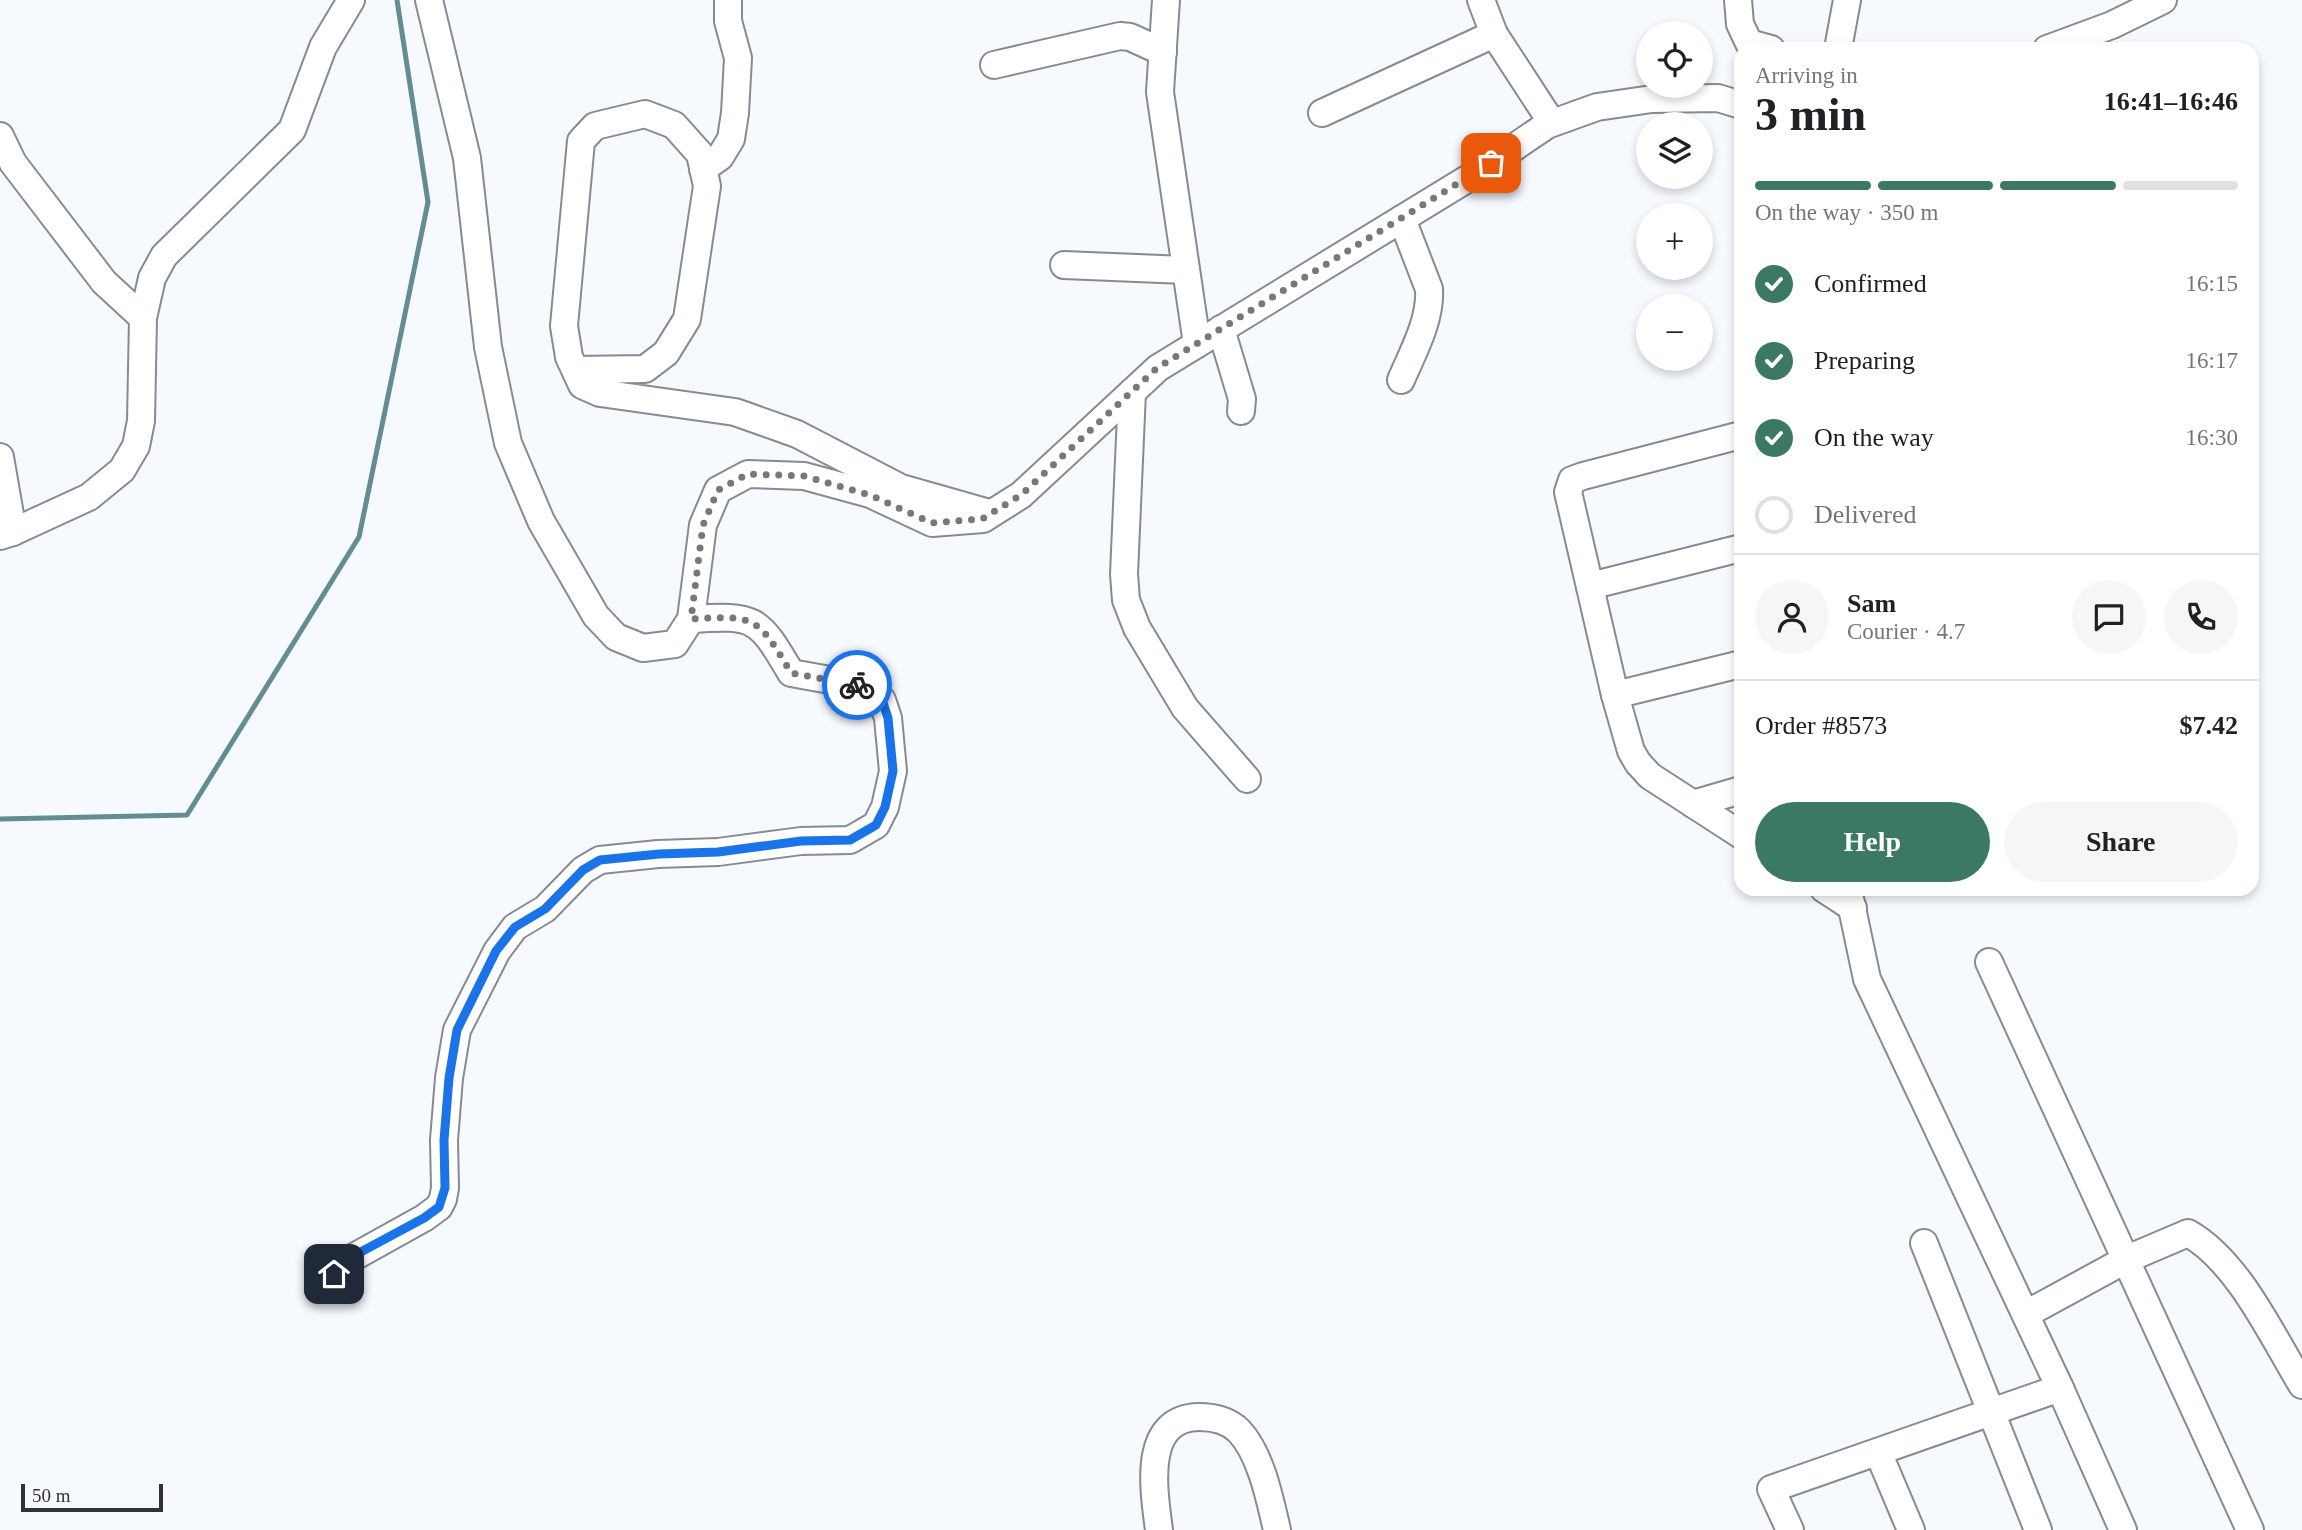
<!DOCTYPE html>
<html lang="en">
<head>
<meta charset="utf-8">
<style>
	body { margin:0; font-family:"Times New Roman",serif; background:#f6f6f6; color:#202124; height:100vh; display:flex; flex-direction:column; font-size:26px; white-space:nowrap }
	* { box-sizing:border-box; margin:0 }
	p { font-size:23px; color:#757577 }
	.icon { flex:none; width:38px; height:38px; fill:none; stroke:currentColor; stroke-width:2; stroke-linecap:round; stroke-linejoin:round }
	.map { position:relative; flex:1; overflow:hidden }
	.details { position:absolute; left:1734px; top:42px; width:525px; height:854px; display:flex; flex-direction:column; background:#fff; border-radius:21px; box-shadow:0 4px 10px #0003 }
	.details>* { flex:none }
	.tools { position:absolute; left:1636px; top:21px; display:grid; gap:14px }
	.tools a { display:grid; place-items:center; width:77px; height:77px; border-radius:50%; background:#fff; box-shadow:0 4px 10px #0003; font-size:35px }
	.scale { position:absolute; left:21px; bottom:18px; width:142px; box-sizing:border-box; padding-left:7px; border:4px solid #313336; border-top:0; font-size:19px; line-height:24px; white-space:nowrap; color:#313336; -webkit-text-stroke:5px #f6faff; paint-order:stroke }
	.pin { position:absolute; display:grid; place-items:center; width:60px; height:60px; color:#fff; margin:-30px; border-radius:14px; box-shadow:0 4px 10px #0006 }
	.courier { position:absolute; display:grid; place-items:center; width:70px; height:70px; margin:-35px; border:5px solid #1a73e8; border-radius:50%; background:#fff; color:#222; box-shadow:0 2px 9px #0007 }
	.headline em { font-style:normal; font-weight:700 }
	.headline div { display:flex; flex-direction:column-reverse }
	.headline { display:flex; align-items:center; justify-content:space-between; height:119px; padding:0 21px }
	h1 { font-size:46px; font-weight:700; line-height:52px }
	.bar { display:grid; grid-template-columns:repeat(4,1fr); gap:10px 7px; align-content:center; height:84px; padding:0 21px }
	.bar i { height:9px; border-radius:5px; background:#e0e0e0 }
	.bar .on { background:#3b7964 }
	.bar p { grid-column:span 4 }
	.line { display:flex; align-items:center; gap:18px; padding:0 21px; border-top:2px solid #e0e0e0 }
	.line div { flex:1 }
	.round { display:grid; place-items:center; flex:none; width:74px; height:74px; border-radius:37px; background:#f6f6f6 }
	ol { padding:0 21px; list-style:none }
	li { display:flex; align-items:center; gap:21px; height:77px }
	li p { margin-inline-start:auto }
	li .icon { padding:7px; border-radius:50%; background:#3b7964; color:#fff; stroke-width:4 }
	li:last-child { color:#757577 }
	li i { width:38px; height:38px; border:4px solid #e0e0e0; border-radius:50% }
	.button { display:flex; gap:14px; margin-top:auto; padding:14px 21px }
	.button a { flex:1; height:80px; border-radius:42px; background:#3b7964; color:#fff; font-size:28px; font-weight:700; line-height:80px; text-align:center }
	.button a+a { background:#f6f6f6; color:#202124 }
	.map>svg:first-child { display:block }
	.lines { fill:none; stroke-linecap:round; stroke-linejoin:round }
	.stream { stroke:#628d93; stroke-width:5 }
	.minor-casing { stroke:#858b92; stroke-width:30 }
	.minor { stroke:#fff; stroke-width:26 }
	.done { stroke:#76797c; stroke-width:7; stroke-dasharray:0 12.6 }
	.route { stroke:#1a73e8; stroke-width:9 }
</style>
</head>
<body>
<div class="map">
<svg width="2302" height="1530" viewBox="0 0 2302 1530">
	<rect width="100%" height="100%" fill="#f6faff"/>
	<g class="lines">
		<polyline class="stream" points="0,819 187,815 359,537 428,202 397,0"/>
		<g class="minor-casing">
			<g id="minor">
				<polyline points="429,0 467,158 488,347 508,443 541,521 596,616 616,637 643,648 675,644 691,619 703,525 718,490 748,474 804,476 870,494 932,523 983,519 1021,495 1158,368 1472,176 1547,125 1597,107 1652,99 1718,98 1741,105"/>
				<polyline points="1166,0 1160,92 1197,344"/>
				<polyline points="1481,0 1494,34 1552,123"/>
				<polyline points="1738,0 1740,24 1749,43 1771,49"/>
				<polyline points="1838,49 1847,0"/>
				<polyline points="2047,49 2112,25 2163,0"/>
				<polyline points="994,65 1120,36 1130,37 1163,52"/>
				<polyline points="1322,113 1494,34"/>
				<polyline points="0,136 13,163 104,282 143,318"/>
				<polyline points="703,169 720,157 731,139 735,113 738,58 728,21 728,0"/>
				<polyline points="1064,265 1185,270"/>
				<polyline points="1221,329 1242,399 1241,411"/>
				<polyline points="576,370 645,369 666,353 687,319 707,186 700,154 674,125 645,114 595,126 581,141 564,326 569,357 582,385 600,393 735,412 797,434 901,488 989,513"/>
				<path d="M1401 380C1413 352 1431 320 1429 289L1402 219"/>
				<polyline points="1132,392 1124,574 1126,600 1137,628 1185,708 1247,779"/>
				<polyline points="1741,435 1583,476 1572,480 1568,492 1615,695 1631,751 1638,763 1650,776 1741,835"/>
				<polyline points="0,457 13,532"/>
				<polyline points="0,536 13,532 89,497 122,470 136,446 141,421 143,318 152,278 164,256 292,130 323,47 351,0"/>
				<polyline points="1590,586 1741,548"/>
				<polyline points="1615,695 1741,664"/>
				<polyline points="1693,804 1741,790"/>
				<polyline points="1824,889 1853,908"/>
				<polyline points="1848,889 1867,979 2060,1388 2123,1530"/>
				<polyline points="1989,962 2250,1530"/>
				<polyline points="1924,1243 2038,1530"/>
				<path d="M324 1285 343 1263 424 1218 439 1207 443 1199 445 1188 444 1140 449 1078 457 1030 497 951 515 927 545 909 583 870 600 860 658 854 718 852 801 841 850 840 876 825 885 807 893 771 888 718 882 700 869 687 791 673C758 617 756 615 691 619"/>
				<path d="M2026 1314 2127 1259 2188 1233C2239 1262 2272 1336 2302 1385"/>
				<polyline points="1878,1452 1911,1530"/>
				<path d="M1159 1530C1154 1491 1141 1418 1199 1417 1213 1417 1228 1420 1239 1431 1261 1454 1270 1500 1277 1530"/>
				<polyline points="1790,1530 1771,1489 2060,1388"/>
			</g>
		</g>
		<use href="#minor" class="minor"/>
	</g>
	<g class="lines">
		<path class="done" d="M857 685 791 673C758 617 756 615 691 619L703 525 718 490 748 474 804 476 870 495 932 523 982 519 1021 495 1157 368 1491 163"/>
		<polyline class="route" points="334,1274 343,1263 357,1254 424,1218 439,1207 445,1188 444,1140 449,1078 457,1030 496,951 515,927 545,909 583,870 600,860 659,854 718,852 801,841 850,840 876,825 885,807 893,771 888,718 882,700 869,687 857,685"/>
	</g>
</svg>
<div class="tools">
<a><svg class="icon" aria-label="locate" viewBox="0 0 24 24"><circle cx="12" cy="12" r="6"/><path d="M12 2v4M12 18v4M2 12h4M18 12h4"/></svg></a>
<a><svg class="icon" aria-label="layers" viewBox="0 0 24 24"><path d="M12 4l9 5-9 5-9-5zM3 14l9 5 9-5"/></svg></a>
<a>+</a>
<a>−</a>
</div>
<div class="scale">50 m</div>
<div class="pin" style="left:1491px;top:163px;background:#ea580c"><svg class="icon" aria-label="bag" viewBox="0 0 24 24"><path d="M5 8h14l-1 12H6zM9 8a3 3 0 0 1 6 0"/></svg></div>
<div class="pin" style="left:334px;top:1274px;background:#1f2937"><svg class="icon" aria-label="home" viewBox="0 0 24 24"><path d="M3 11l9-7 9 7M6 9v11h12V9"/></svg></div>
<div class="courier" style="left:857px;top:685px"><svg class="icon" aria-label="bike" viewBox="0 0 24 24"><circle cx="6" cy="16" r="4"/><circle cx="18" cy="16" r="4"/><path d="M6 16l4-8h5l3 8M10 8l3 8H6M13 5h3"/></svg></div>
<section class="details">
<div class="headline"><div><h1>3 min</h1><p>Arriving in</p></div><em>16:41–16:46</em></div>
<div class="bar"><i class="on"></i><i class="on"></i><i class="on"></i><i></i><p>On the way · 350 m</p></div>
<ol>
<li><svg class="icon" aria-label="check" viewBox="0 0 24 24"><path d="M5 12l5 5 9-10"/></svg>Confirmed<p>16:15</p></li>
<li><svg class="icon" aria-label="check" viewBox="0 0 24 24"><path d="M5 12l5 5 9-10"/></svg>Preparing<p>16:17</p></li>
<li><svg class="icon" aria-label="check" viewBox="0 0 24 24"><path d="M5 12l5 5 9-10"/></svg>On the way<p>16:30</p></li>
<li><i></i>Delivered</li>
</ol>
<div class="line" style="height:126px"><a class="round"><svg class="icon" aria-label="person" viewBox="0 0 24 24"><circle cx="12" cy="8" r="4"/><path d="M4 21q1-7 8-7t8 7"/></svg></a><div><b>Sam</b><p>Courier · 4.7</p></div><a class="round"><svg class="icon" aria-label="chat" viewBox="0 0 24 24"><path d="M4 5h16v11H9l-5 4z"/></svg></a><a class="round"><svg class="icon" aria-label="phone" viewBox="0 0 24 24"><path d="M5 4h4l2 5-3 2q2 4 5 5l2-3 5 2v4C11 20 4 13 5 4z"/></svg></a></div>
<div class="line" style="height:91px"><div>Order #8573</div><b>$7.42</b></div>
<div class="button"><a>Help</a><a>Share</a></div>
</section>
</div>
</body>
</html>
